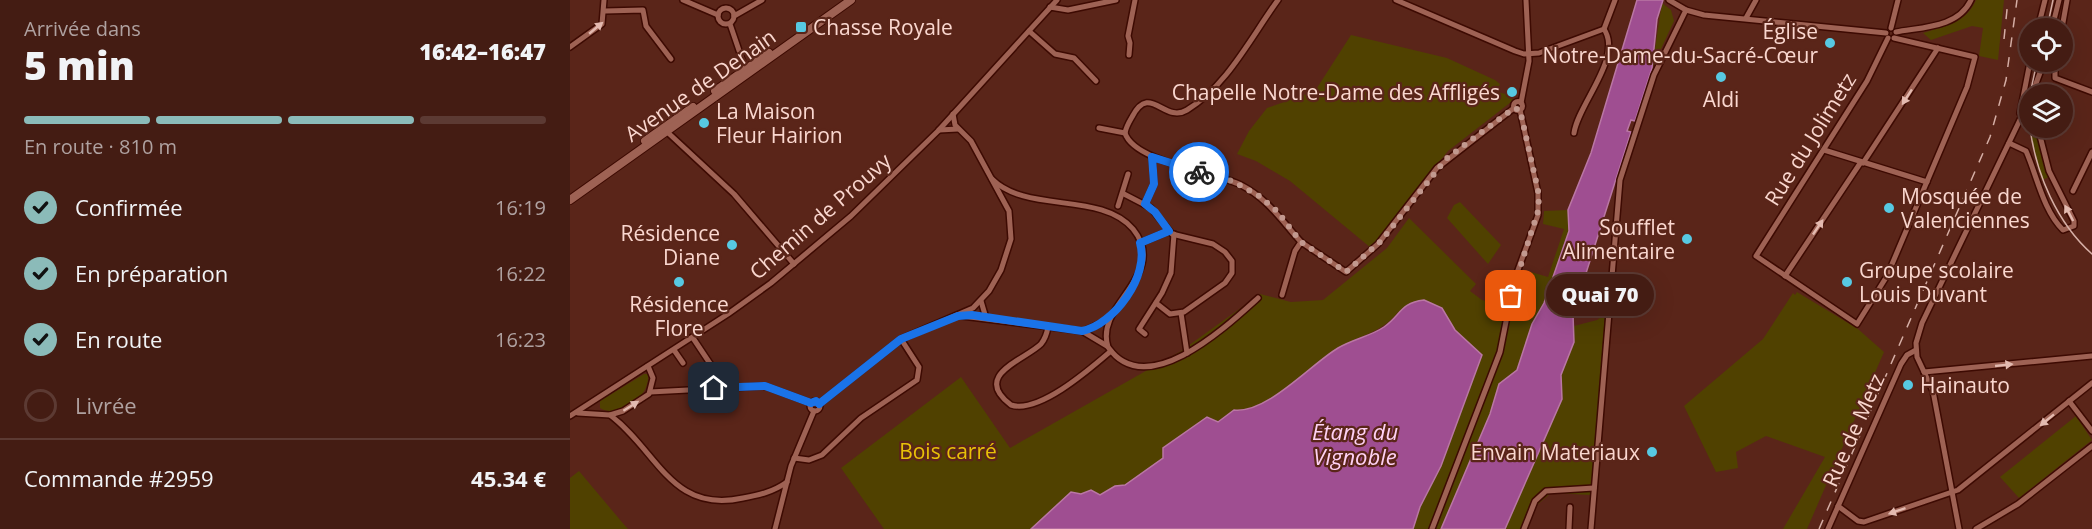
<!DOCTYPE html>
<html lang="fr">
<head>
<meta charset="utf-8">
<style>
	body { margin:0; font-family:"Open Sans",sans-serif; background:#4b251c; color:#f1f3f6; height:100vh; display:flex; flex-direction:column; font-size:22px; white-space:nowrap }
	* { box-sizing:border-box; margin:0 }
	p { font-size:20px; color:#afa1a0 }
	.icon { flex:none; width:33px; height:33px; fill:none; stroke:currentColor; stroke-width:2; stroke-linecap:round; stroke-linejoin:round }
	.map { position:relative; flex:1; overflow:hidden }
	.panel { display:flex; flex-direction:column; background:#441c13; width:570px }
	.panel>* { flex:none }
	.controls { position:absolute; left:1449px; top:18px; display:grid; gap:12px }
	.controls a { display:grid; place-items:center; width:54px; height:54px; border-radius:50%; background:#441c13; box-shadow:0 6px 24px #0002,0 0 0 2px #5c3a33; font-size:30px }
	.pin { position:absolute; display:grid; place-items:center; width:51px; height:51px; color:#fff; margin:-26px; border-radius:12px; box-shadow:0 3px 9px #0006 }
	.courier { position:absolute; display:grid; place-items:center; width:60px; height:60px; margin:-30px; border:4px solid #1a73e8; border-radius:50%; background:#fff; color:#222; box-shadow:0 2px 8px #0007 }
	.bubble { position:absolute; height:42px; border-radius:21px; background:#441c13; box-shadow:0 6px 24px #0002,0 0 0 2px #5c3a33; font-size:20px; font-weight:800; line-height:42px; text-align:center }
	.summary em { font-style:normal; font-weight:800 }
	.summary div { display:flex; flex-direction:column-reverse }
	.summary { display:flex; align-items:center; justify-content:space-between; height:102px; padding:0 24px }
	h1 { font-size:39px; font-weight:800; line-height:45px }
	.bar { display:grid; grid-template-columns:repeat(4,1fr); gap:9px 6px; align-content:center; height:72px; padding:0 24px }
	.bar i { height:8px; border-radius:4px; background:#5c3a33 }
	.bar .selected { background:#8bbbb9 }
	.bar p { grid-column:span 4 }
	.line { display:flex; align-items:center; gap:15px; padding:0 24px; border-top:2px solid #5c3a33 }
	.line div { flex:1 }
	ol { padding:0 24px; list-style:none }
	li { display:flex; align-items:center; gap:18px; height:66px }
	li p { margin-inline-start:auto }
	li .icon { padding:6px; border-radius:50%; background:#8bbbb9; color:#111; stroke-width:4 }
	li:last-child { color:#afa1a0 }
	li i { width:33px; height:33px; border:3px solid #5c3a33; border-radius:50% }
	main { display:flex; flex:1; min-height:0 }
	.map>svg:first-child { display:block }
	.green { fill:#504100 }
	.water { fill:#9f4e91; stroke:#ba77a4; stroke-width:1.5 }
	.lines { fill:none; stroke-linecap:round; stroke-linejoin:round }
	.minor-casing { stroke:#3d0a02; stroke-width:8 }
	.secondary-casing { stroke:#3d0a02; stroke-width:10 }
	.minor { stroke:#9e6254; stroke-width:5 }
	.secondary { stroke:#9e6254; stroke-width:8 }
	.tram { stroke:#d6afa6; stroke-width:1.5 }
	.rail { stroke:#d6afa6; stroke-width:1.5; stroke-dasharray:10 10; stroke-linecap:butt }
	.oneway { fill:#e3bab0 }
	.done { stroke:#c2998f; stroke-width:6; stroke-dasharray:0 10.8 }
	.route { stroke:#1a73e8; stroke-width:8 }
	.poi-dot { fill:#57c9e2; stroke:#5a2519; stroke-width:2 }
	.labels { text-anchor:middle; dominant-baseline:central; stroke-width:4.5; stroke-linejoin:round; paint-order:stroke }
	.poi-label { font-size:21px; fill:#fad7cf; stroke:#5a2519; text-anchor:start }
	.street-label { font-size:21px; fill:#fad7cf; stroke:#5a2519 }
	.park-label { font-size:21px; fill:#e8c108; stroke:#5a2519 }
	.water-label { font-size:22px; font-style:italic; fill:#fed1f4; stroke:#5a2519 }
</style>
</head>
<body>
<main>
<section class="panel">
<div class="summary"><div><h1>5 min</h1><p>Arrivée dans</p></div><em>16:42–16:47</em></div>
<div class="bar"><i class="selected"></i><i class="selected"></i><i class="selected"></i><i></i><p>En route · 810 m</p></div>
<ol>
<li><svg class="icon" aria-label="check" viewBox="0 0 24 24"><path d="M5 12l5 5 9-10"/></svg>Confirmée<p>16:19</p></li>
<li><svg class="icon" aria-label="check" viewBox="0 0 24 24"><path d="M5 12l5 5 9-10"/></svg>En préparation<p>16:22</p></li>
<li><svg class="icon" aria-label="check" viewBox="0 0 24 24"><path d="M5 12l5 5 9-10"/></svg>En route<p>16:23</p></li>
<li><i></i>Livrée</li>
</ol>
<div class="line" style="height:78px"><div>Commande #2959</div><b>45.34 €</b></div>
</section>
<div class="map">
<svg width="1522" height="529" viewBox="0 0 1522 529">
	<rect width="100%" height="100%" fill="#5a2519"/>
	<g class="green">
		<path d="M1406 0H1434L1428 60 1409 56 1413 28 1402 26 1361 40 1353 33C1375 26 1396 23 1406 0Z"/>
		<polygon points="1092,3 1101,10 1104,21 1082,68"/>
		<polygon points="781,35 877,58 925,80 930,84 927,92 944,96 945,99 878,151 801,248 720,181 686,161 667,154 679,131 697,108 745,91"/>
		<polygon points="1459,104 1460,128 1466,128 1479,177 1472,180 1458,127 1451,124"/>
		<polygon points="890,202 931,245 918,264 877,218 884,205"/>
		<path d="M998 210 999 231 974 303 962 324 947 370 929 384 920 414 871 529H843L850 507 871 466 912 355 885 330 872 308 828 312C811 334 787 335 766 350 741 367 695 414 664 410L555 485 545 486 530 495 521 490 511 494 501 492 461 529H314L271 468 391 377 440 448 611 351 690 294 721 302 753 300 817 248 839 218 906 284 900 291 912 300 944 309 954 270 978 277 994 229 973 224 974 211Z"/>
		<polygon points="1227,292 1288,329 1314,352 1237,529 1213,529 1255,457 1196,436 1166,452 1168,468 1146,472 1114,406 1193,339 1223,293 1225,295"/>
		<polygon points="1035,314 1021,495 981,493 966,506 956,529 935,529 992,399 991,375 1004,342 1004,326 1027,320"/>
		<path d="M74 374H78C81 396 50 420 30 408V401Z"/>
		<polygon points="1506,416 1522,440 1449,498 1430,477"/>
		<polygon points="9,471 51,521 58,529 0,529 0,478"/>
	</g>
	<g class="water">
		<polygon points="1067,0 1093,0 1087,19 1082,68 1065,121 1061,120 1057,131 1061,132 1003,314 1004,342 991,375 992,399 935,529 871,529 920,414 929,384 947,370 962,324 974,303 999,231 998,210 1021,153"/>
		<path d="M854 300 872 308 885 330 912 355 871 466 850 507 843 529H461L501 492 511 494 521 490 530 495 545 486 555 485 593 458V448L637 417 648 422 664 410C697 414 741 364 768 348 783 339 801 336 814 327 831 315 830 303 854 300Z"/>
	</g>
	<g class="lines">
		<g class="minor-casing">
			<g id="minor">
				<polyline points="113,0 148,15"/>
				<path d="M708 0C681 37 657 86 617 110 594 124 580 82 562 117 559 122 556 127 555 133 564 162 644 172 671 185 698 199 711 220 731 242L725 251 712 295"/>
				<polyline points="826,0 945,51 954,54 969,53 1034,29 1045,0"/>
				<polyline points="1099,0 1116,10 1134,15 1316,33"/>
				<polyline points="480,7 498,10 546,0"/>
				<circle cx="156" cy="16" r="8"/>
				<polyline points="35,11 73,10 76,26 101,59"/>
				<polyline points="164,16 192,0"/>
				<polyline points="1176,18 1186,0"/>
				<polyline points="160,24 176,71"/>
				<polyline points="1321,28 1328,0"/>
				<polyline points="1468,28 1475,0"/>
				<polyline points="1482,28 1489,0"/>
				<polyline points="1492,28 1497,0"/>
				<polyline points="459,31 485,54 504,58 526,81"/>
				<path d="M1326 32C1352 27 1388 28 1401 0"/>
				<polyline points="1318,38 1297,81 1186,256 1287,324 1317,276 1397,87 1405,57 1324,38"/>
				<polyline points="0,47 32,24 34,0"/>
				<polyline points="559,55 560,43 558,36 565,0"/>
				<polyline points="1485,62 1485,78 1522,92"/>
				<polyline points="1462,94 1474,62"/>
				<circle cx="948" cy="106" r="4.5"/>
				<polyline points="951,103 959,61 956,0"/>
				<polyline points="1450,113 1460,62"/>
				<polyline points="529,128 555,133"/>
				<polyline points="94,129 164,194 224,264"/>
				<polyline points="369,130 388,129"/>
				<path d="M1004 133C1008 104 1053 58 1034 29"/>
				<path d="M1439 143 1456 151C1467 176 1473 210 1493 230L1504 226V221L1479 171 1468 128"/>
				<polyline points="1254,150 1357,182"/>
				<polyline points="1293,163 1368,48"/>
				<path d="M422 179C457 214 531 191 563 229 600 275 524 304 538 347 576 402 656 327 688 298"/>
				<polyline points="1503,191 1522,152"/>
				<polyline points="554,194 581,208 602,234 643,244 655,252 662,261 662,273 655,283 614,312 600,314 586,303"/>
				<polyline points="575,204 584,184 582,157"/>
				<polyline points="548,206 558,174"/>
				<polyline points="731,242 776,272 808,244 867,168 944,108"/>
				<polyline points="570,243 599,231"/>
				<polyline points="1215,276 1291,162"/>
				<polyline points="411,301 416,318"/>
				<polyline points="611,313 617,353"/>
				<polyline points="392,316 512,331 537,346"/>
				<path d="M478 327C477 333 475 339 471 344 455 360 401 375 441 405 469 414 520 369 541 351"/>
				<polyline points="514,331 539,319"/>
				<polyline points="575,334 569,329 592,293 601,273 604,234"/>
				<polyline points="123,338 141,365"/>
				<polyline points="104,350 113,363"/>
				<polyline points="1354,372 1522,356"/>
				<polyline points="80,392 195,386 241,403"/>
				<circle cx="245" cy="406" r="5"/>
				<polyline points="1499,401 1522,431"/>
				<polyline points="249,404 331,339 403,308 419,291 431,270 441,239 439,211 401,141 385,125 383,114"/>
				<path d="M8 413 40 415C88 451 101 514 173 498 189 495 203 492 217 482"/>
				<polyline points="40,415 53,411 79,394 83,378 78,366"/>
				<polyline points="0,416 158,314 201,283 281,216 368,131 487,0"/>
				<polyline points="224,458 239,460 252,455 291,418 347,380 349,367 331,339"/>
				<polyline points="1268,506 1288,521 1294,522 1388,490 1522,383"/>
				<polyline points="205,529 221,466 244,411"/>
				<polyline points="862,529 930,352 944,281 968,215 968,193 950,110"/>
				<polyline points="954,529 965,501 976,491 1024,488"/>
				<polyline points="999,529 1000,507"/>
				<polyline points="1021,529 1050,180 1084,75 1116,10"/>
				<polyline points="1258,529 1331,364 1337,355 1346,350"/>
				<polyline points="1389,529 1363,391 1347,357 1346,343 1352,323 1460,99"/>
				<polyline points="1406,529 1448,504 1522,446"/>
			</g>
		</g>
		<g class="secondary-casing">
			<g id="secondary">
				<polyline points="145,91 199,53"/>
				<polyline points="75,141 123,107"/>
				<polyline points="0,200 281,0"/>
			</g>
		</g>
		<use href="#minor" class="minor"/>
		<use href="#secondary" class="secondary"/>
		<g class="tram">
			<polyline points="1477,28 1483,0"/>
			<polyline points="1460,94 1467,62"/>
			<polyline points="1460,98 1460,127"/>
			<path d="M1460 128C1466 174 1487 223 1522 254"/>
		</g>
		<g class="rail">
			<polyline points="1434,39 1438,0"/>
			<polyline points="1249,529 1420,137 1436,80 1447,0"/>
		</g>
	</g>
	<defs><path id="oneway-solid" d="M-6-.8H1V-3.2L6.5 0L1 3.2V.8H-6Z" transform="scale(1.5)"/></defs>
	<g class="oneway">
		<use href="#oneway-solid" transform="translate(26 28) rotate(-40)"/>
		<use href="#oneway-solid" transform="translate(1337 97) rotate(123)"/>
		<use href="#oneway-solid" transform="translate(1499 213) rotate(-118)"/>
		<use href="#oneway-solid" transform="translate(1248 227) rotate(-56)"/>
		<use href="#oneway-solid" transform="translate(1434 365) rotate(-6)"/>
		<use href="#oneway-solid" transform="translate(61 406) rotate(-32)"/>
		<use href="#oneway-solid" transform="translate(1477 420) rotate(141)"/>
		<use href="#oneway-solid" transform="translate(1327 511) rotate(161)"/>
	</g>
	<g class="lines">
		<polyline class="done" points="629,172 662,181 689,196 707,211 731,242 776,272 811,241 876,159 944,108 950,110 968,190 969,208 941,296"/>
		<path class="route" d="M144 388 195 386 241 403 246 401 249 404 331 339 388 316 402 315 512 331C544 325 580 275 570 243L599 231 585 212 575 204 584 184 582 157 629 172"/>
	</g>
	<g class="poi-dot">
		<rect x="225" y="21" width="12" height="12" rx="3"/>
		<circle cx="1260" cy="43" r="6"/>
		<circle cx="1151" cy="77" r="6"/>
		<circle cx="942" cy="92" r="6"/>
		<circle cx="134" cy="123" r="6"/>
		<circle cx="1319" cy="208" r="6"/>
		<circle cx="1117" cy="239" r="6"/>
		<circle cx="162" cy="245" r="6"/>
		<circle cx="109" cy="282" r="6"/>
		<circle cx="1277" cy="282" r="6"/>
		<circle cx="1338" cy="385" r="6"/>
		<circle cx="1082" cy="452" r="6"/>
	</g>
	<g class="labels">
		<g class="poi-label">
			<text x="243" y="27">Chasse Royale</text>
			<text x="1248" y="31" text-anchor="end">Église<tspan x="1248" dy="24">Notre-Dame-du-Sacré-Cœur</tspan></text>
			<text x="930" y="92" text-anchor="end">Chapelle Notre-Dame des Affligés</text>
			<text x="1151" y="99" text-anchor="middle">Aldi</text>
			<text x="146" y="111">La Maison<tspan x="146" dy="24">Fleur Hairion</tspan></text>
			<text x="1331" y="196">Mosquée de<tspan x="1331" dy="24">Valenciennes</tspan></text>
			<text x="1105" y="227" text-anchor="end">Soufflet<tspan x="1105" dy="24">Alimentaire</tspan></text>
			<text x="150" y="233" text-anchor="end">Résidence<tspan x="150" dy="24">Diane</tspan></text>
			<text x="1289" y="270">Groupe scolaire<tspan x="1289" dy="24">Louis Duvant</tspan></text>
			<text x="109" y="304" text-anchor="middle">Résidence<tspan x="109" dy="24">Flore</tspan></text>
			<text x="1350" y="385">Hainauto</text>
			<text x="1070" y="452" text-anchor="end">Envain Materiaux</text>
		</g>
		<g class="street-label">
			<text transform="translate(130 85) rotate(-35)">Avenue de Denain</text>
			<text transform="translate(1240 139) rotate(-58)">Rue du Jolimetz</text>
			<text transform="translate(250 216) rotate(-41)">Chemin de Prouvy</text>
			<text transform="translate(1283 430) rotate(-66)">Rue de Metz</text>
		</g>
		<g class="park-label">
			<text x="378" y="451">Bois carré</text>
		</g>
		<g class="water-label">
			<text x="785" y="431">Étang du<tspan x="785" dy="25">Vignoble</tspan></text>
		</g>
	</g>
</svg>
<div class="controls">
<a><svg class="icon" aria-label="locate" viewBox="0 0 24 24"><circle cx="12" cy="12" r="6"/><path d="M12 2v4M12 18v4M2 12h4M18 12h4"/></svg></a>
<a><svg class="icon" aria-label="layers" viewBox="0 0 24 24"><path d="M12 4l9 5-9 5-9-5zM3 14l9 5 9-5"/></svg></a>
</div>
<div class="pin" style="left:941px;top:296px;background:#ea580c"><svg class="icon" aria-label="bag" viewBox="0 0 24 24"><path d="M5 8h14l-1 12H6zM9 8a3 3 0 0 1 6 0"/></svg></div>
<div class="pin" style="left:144px;top:388px;background:#1f2937"><svg class="icon" aria-label="home" viewBox="0 0 24 24"><path d="M3 11l9-7 9 7M6 9v11h12V9"/></svg></div>
<div class="courier" style="left:629px;top:172px"><svg class="icon" aria-label="bike" viewBox="0 0 24 24"><circle cx="6" cy="16" r="4"/><circle cx="18" cy="16" r="4"/><path d="M6 16l4-8h5l3 8M10 8l3 8H6M13 5h3"/></svg></div>
<div class="bubble" style="left:976px;top:274px;width:108px">Quai 70</div>
</div>
</main>
</body>
</html>
